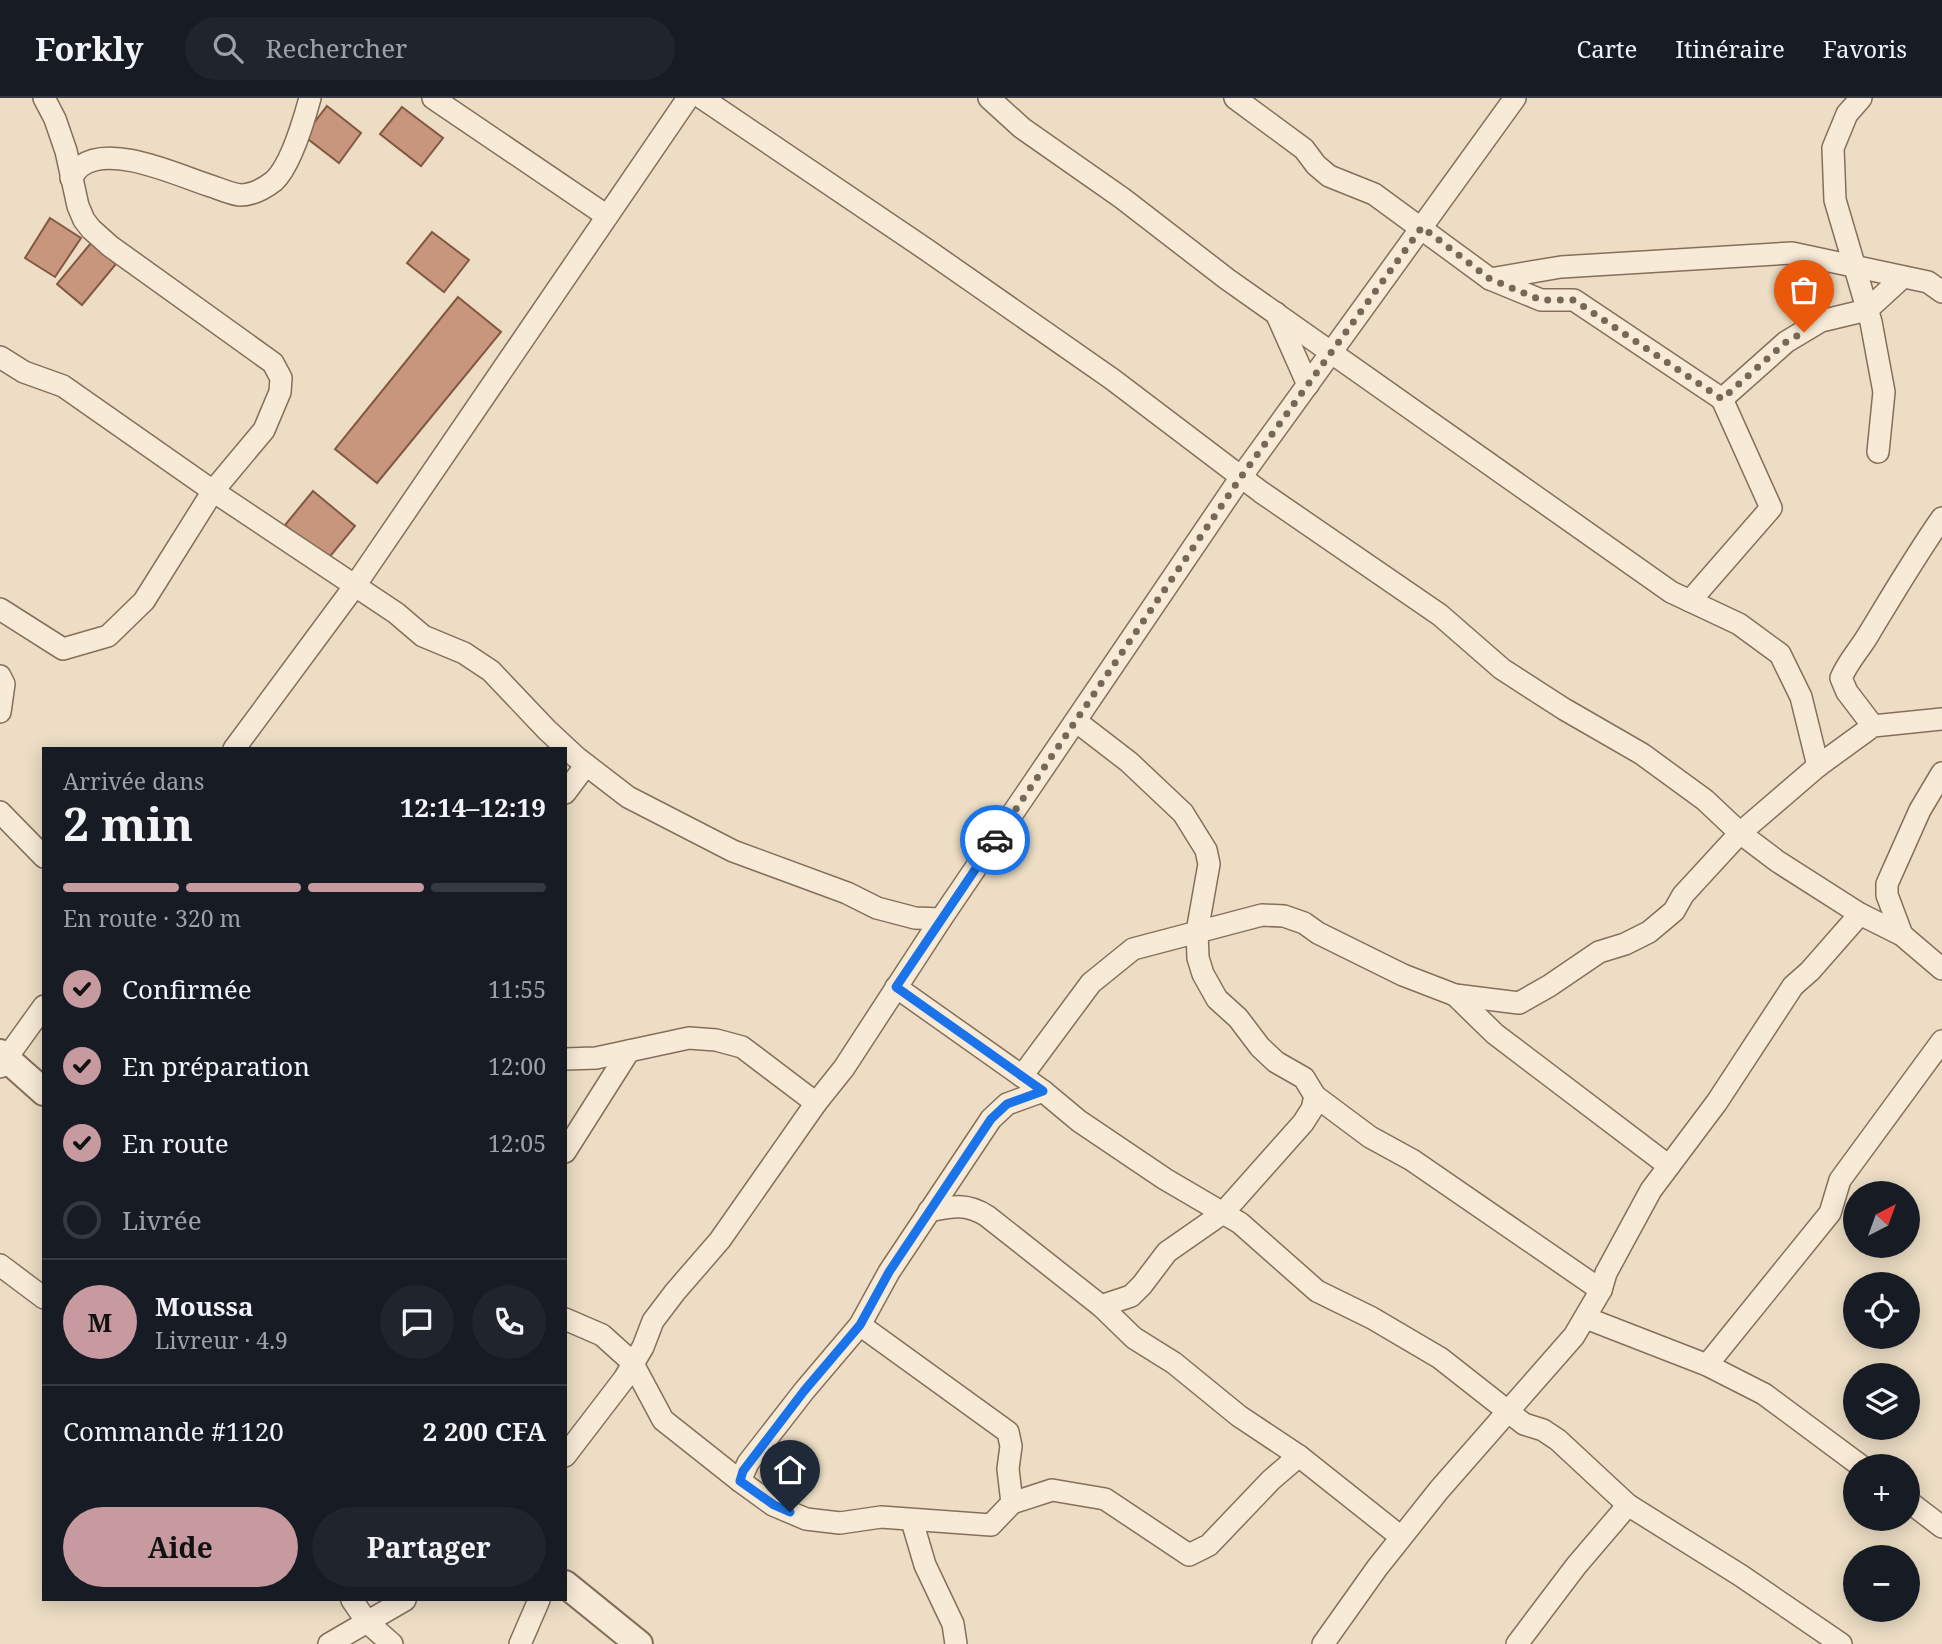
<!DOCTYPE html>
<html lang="fr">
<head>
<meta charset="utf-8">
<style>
	body { margin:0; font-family:"Noto Serif",serif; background:#20242c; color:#f1f3f6; height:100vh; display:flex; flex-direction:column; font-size:26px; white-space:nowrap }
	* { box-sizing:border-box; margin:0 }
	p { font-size:23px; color:#9ea1a6 }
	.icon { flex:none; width:38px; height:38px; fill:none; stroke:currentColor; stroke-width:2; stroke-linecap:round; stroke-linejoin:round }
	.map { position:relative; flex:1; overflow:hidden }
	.side { position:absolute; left:42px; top:649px; width:525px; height:854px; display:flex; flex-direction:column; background:#171b24; border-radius:0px; box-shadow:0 4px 18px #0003 }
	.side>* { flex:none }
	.needle { width:46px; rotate:41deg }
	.buttons { position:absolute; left:1843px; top:1083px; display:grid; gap:14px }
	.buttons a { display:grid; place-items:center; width:77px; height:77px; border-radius:50%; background:#171b24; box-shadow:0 4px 18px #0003; font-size:35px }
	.pin { position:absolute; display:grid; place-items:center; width:60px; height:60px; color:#fff; margin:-72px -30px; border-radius:50% 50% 50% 0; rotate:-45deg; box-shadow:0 0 7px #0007 }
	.pin .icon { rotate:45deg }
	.courier { position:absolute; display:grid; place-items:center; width:70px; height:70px; margin:-35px; border:5px solid #1a73e8; border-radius:50%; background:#fff; color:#222; box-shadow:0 2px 9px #0007 }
	.headline em { font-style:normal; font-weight:700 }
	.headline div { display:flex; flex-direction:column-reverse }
	.headline { display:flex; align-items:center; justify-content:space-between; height:119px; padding:0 21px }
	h1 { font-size:46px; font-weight:700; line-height:52px }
	.bar { display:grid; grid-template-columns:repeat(4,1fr); gap:10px 7px; align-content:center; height:84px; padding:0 21px }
	.bar i { height:9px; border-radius:5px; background:#363941 }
	.bar .selected { background:#c69a9f }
	.bar p { grid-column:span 4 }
	.line { display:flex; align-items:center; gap:18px; padding:0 21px; border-top:2px solid #363941 }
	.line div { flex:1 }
	.round { display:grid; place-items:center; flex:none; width:74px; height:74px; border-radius:37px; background:#20242c }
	ol { padding:0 21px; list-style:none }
	li { display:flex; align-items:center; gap:21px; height:77px }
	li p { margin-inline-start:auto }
	li .icon { padding:7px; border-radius:50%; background:#c69a9f; color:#111; stroke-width:4 }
	li:last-child { color:#9ea1a6 }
	li i { width:38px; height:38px; border:4px solid #363941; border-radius:50% }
	.cta { display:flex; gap:14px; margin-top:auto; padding:14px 21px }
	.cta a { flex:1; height:80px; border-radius:42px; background:#c69a9f; color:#111; font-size:28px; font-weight:700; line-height:80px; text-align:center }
	.cta a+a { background:#20242c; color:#f1f3f6 }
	header { display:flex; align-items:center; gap:42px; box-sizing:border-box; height:98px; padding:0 35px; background:#171b24; border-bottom:2px solid #363941 }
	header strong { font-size:33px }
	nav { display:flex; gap:38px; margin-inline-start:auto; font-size:24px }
	.search { width:490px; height:63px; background:#20242c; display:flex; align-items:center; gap:18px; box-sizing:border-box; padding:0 24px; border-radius:38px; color:#9ea1a6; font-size:26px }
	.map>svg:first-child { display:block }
	.building { fill:#c8967c; stroke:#835842; stroke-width:2 }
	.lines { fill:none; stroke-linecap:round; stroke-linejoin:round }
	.minor-casing { stroke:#856f5b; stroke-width:24 }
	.tertiary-casing { stroke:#856f5b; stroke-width:30 }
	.minor { stroke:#f7ebd7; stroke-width:21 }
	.tertiary { stroke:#f7ebd7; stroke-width:26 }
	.done { stroke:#766759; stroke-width:7; stroke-dasharray:0 12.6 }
	.route { stroke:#1a73e8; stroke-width:9 }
</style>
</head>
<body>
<header>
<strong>Forkly</strong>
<div class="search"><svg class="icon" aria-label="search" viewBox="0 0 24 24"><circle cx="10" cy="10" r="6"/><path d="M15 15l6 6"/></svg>Rechercher</div>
<nav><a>Carte</a><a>Itinéraire</a><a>Favoris</a></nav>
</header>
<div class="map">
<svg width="1942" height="1546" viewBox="0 0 1942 1546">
	<rect width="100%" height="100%" fill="#ecddc4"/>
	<g class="building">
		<polygon points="327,8 361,35 339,65 304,38"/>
		<polygon points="402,9 443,40 421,68 380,36"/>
		<polygon points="50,120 81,140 55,179 25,160"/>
		<polygon points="432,134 469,162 444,194 407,165"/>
		<polygon points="91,145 116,166 82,207 57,186"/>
		<polygon points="458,199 501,234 377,385 335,351"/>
		<polygon points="313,393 355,428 327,462 285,427"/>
	</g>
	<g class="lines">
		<g class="minor-casing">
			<g id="minor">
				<polyline points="433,0 607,118"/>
				<polyline points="702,0 927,152 1112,281 1261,394 1440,517 1502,571 1564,611 1642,656 1705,702 1740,735 1777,763 1860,816 1902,837 1942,871"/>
				<polyline points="989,0 1022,30 1122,100 1227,181 1671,494 1739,526 1780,556 1801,599 1818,668"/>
				<polyline points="1235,0 1304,51 1316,67 1329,78 1374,96 1490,181 1541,202 1574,202 1722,301 1786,244 1821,223 1867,212 1903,179"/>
				<polyline points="1861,0 1847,16 1833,50 1835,102 1871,224 1884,294 1878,354"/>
				<path d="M71 80C74 76 77 71 81 68 112 45 181 79 214 89 222 92 232 96 240 97 252 97 265 90 274 83 291 67 304 22 310 0"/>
				<polyline points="1490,181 1561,169 1792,155 1928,184 1942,194"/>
				<polyline points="1276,215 1308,287"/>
				<polyline points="0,259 24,274 63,288 213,393 396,515 423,538 464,555 491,573 547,632 576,659 628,699 733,753 847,795 877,810 915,820 941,821"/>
				<polyline points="1690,503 1771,410 1722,301"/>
				<polyline points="0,511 63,551 108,538 144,503 213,393 264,332 280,294 281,280 273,265 110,148 91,131 84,122 78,108 66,53 55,21 44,0"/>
				<polyline points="0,578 4,586 0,614"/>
				<polyline points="1077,624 1129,664 1183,715 1206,752 1209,766 1197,834 1198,860 1203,876 1217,901 1238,920 1260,949 1276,964 1304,980 1315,998 1370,1039 1412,1062 1601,1192"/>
				<path d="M1873 628 1847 594 1841 580C1848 563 1861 550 1870 534 1893 496 1916 457 1942 420"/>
				<polyline points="234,651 354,489 688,0"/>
				<polyline points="565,695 586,667"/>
				<polyline points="0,714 44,759"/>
				<polyline points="1902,837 1887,797 1887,786 1920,712 1942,675"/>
				<polyline points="896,889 1043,993 1079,1023 1165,1081 1240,1125 1317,1193 1372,1220 1440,1260 1524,1326 1543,1332 1558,1342 1628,1407 1740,1477 1841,1546"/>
				<polyline points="1455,897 1495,936 1669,1068"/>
				<polyline points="565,961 596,960 689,940 716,942 742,949 816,1005"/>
				<polyline points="0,969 44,908"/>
				<polyline points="1022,978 1091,885 1133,851 1262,817 1284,818 1304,825 1318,835 1403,877 1455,897 1519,905 1549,888 1599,854 1625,846 1649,834 1674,813 1683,797 1740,735 1818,668 1873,628 1942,621"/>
				<polyline points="565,1054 629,953"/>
				<path d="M929 1113C952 1108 967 1105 987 1118L1101 1208 1134 1240 1174 1265 1239 1318 1299 1358 1401 1439"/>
				<polyline points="0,1167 44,1200"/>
				<polyline points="1101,1208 1131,1198 1142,1187 1167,1154 1223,1115 1303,1025 1312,1011 1315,998"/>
				<polyline points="1586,1220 1707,1267 1764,1296 1861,1368"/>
				<polyline points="565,1221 602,1237 632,1264 663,1322 740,1383 773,1407 806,1421 840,1425 881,1419 991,1427 1012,1405 1052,1392 1105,1401 1189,1457 1209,1447 1271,1382 1299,1358"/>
				<polyline points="860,1227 1008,1334 1011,1348 1008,1371 1012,1405"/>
				<polyline points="1707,1267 1830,1115 1840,1082 1942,943"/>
				<polyline points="565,1358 624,1281 643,1249 653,1223 675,1194 720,1142 816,1005 844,970 941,821 1241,379 1515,0"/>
				<polyline points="740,1383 748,1365 804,1293 860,1227 889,1174 991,1021 1007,1006 1043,993"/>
				<polyline points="1908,1403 1942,1429"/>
				<polyline points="912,1423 925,1467 953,1526 956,1546"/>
				<polyline points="352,1502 367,1524 392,1546"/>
				<polyline points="329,1546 405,1502"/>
				<polyline points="520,1546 539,1502"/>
				<polyline points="1323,1546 1377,1470 1439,1392 1574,1238 1601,1192 1606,1175 1651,1092 1717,1004 1793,888 1810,873 1860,816"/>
				<polyline points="1517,1546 1576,1468 1628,1407"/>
			</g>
		</g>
		<g class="tertiary-casing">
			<g id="tertiary">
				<polyline points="0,955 44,994"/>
				<polyline points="565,1486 639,1546"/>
			</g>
		</g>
		<use href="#minor" class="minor"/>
		<use href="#tertiary" class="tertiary"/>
	</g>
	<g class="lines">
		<polyline class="done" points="995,742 1241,379 1422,129 1490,181 1541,202 1574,202 1722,301 1786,244 1804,234"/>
		<polyline class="route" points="790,1414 774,1407 740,1383 743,1373 804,1293 860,1227 889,1174 991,1021 1007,1006 1043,993 896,889 995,742"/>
	</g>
</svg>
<div class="buttons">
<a><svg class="needle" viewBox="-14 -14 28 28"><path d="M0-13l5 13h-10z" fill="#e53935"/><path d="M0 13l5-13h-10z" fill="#9ea1a6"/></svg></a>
<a><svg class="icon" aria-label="locate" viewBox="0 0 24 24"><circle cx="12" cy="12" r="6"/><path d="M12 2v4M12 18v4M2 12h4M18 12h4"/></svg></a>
<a><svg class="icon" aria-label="layers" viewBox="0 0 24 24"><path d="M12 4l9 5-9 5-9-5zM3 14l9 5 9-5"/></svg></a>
<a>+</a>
<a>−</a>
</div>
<div class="pin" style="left:1804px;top:234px;background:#ea580c"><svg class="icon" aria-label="bag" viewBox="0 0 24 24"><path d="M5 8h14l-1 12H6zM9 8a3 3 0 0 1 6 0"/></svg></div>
<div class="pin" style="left:790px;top:1414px;background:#1f2937"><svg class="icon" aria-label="home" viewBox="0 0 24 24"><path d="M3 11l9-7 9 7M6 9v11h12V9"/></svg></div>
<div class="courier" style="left:995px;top:742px"><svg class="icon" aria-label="car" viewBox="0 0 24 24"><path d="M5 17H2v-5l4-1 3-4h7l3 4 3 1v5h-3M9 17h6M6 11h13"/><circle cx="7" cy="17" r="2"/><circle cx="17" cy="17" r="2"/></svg></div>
<section class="side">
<div class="headline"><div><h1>2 min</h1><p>Arrivée dans</p></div><em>12:14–12:19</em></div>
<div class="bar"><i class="selected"></i><i class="selected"></i><i class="selected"></i><i></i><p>En route · 320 m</p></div>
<ol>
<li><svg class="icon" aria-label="check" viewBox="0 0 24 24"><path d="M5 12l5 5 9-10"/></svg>Confirmée<p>11:55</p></li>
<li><svg class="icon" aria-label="check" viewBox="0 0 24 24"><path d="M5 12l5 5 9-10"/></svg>En préparation<p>12:00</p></li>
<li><svg class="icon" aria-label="check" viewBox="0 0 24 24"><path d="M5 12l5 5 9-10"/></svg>En route<p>12:05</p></li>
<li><i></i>Livrée</li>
</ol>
<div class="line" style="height:126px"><b class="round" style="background:#c69a9f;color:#111">M</b><div><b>Moussa</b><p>Livreur · 4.9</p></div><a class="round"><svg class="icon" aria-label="chat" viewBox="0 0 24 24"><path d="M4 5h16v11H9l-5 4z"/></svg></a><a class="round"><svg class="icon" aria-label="phone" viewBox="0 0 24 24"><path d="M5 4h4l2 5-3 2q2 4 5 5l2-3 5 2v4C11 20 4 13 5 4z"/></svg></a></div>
<div class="line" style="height:91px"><div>Commande #1120</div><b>2 200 CFA</b></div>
<div class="cta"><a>Aide</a><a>Partager</a></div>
</section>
</div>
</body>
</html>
